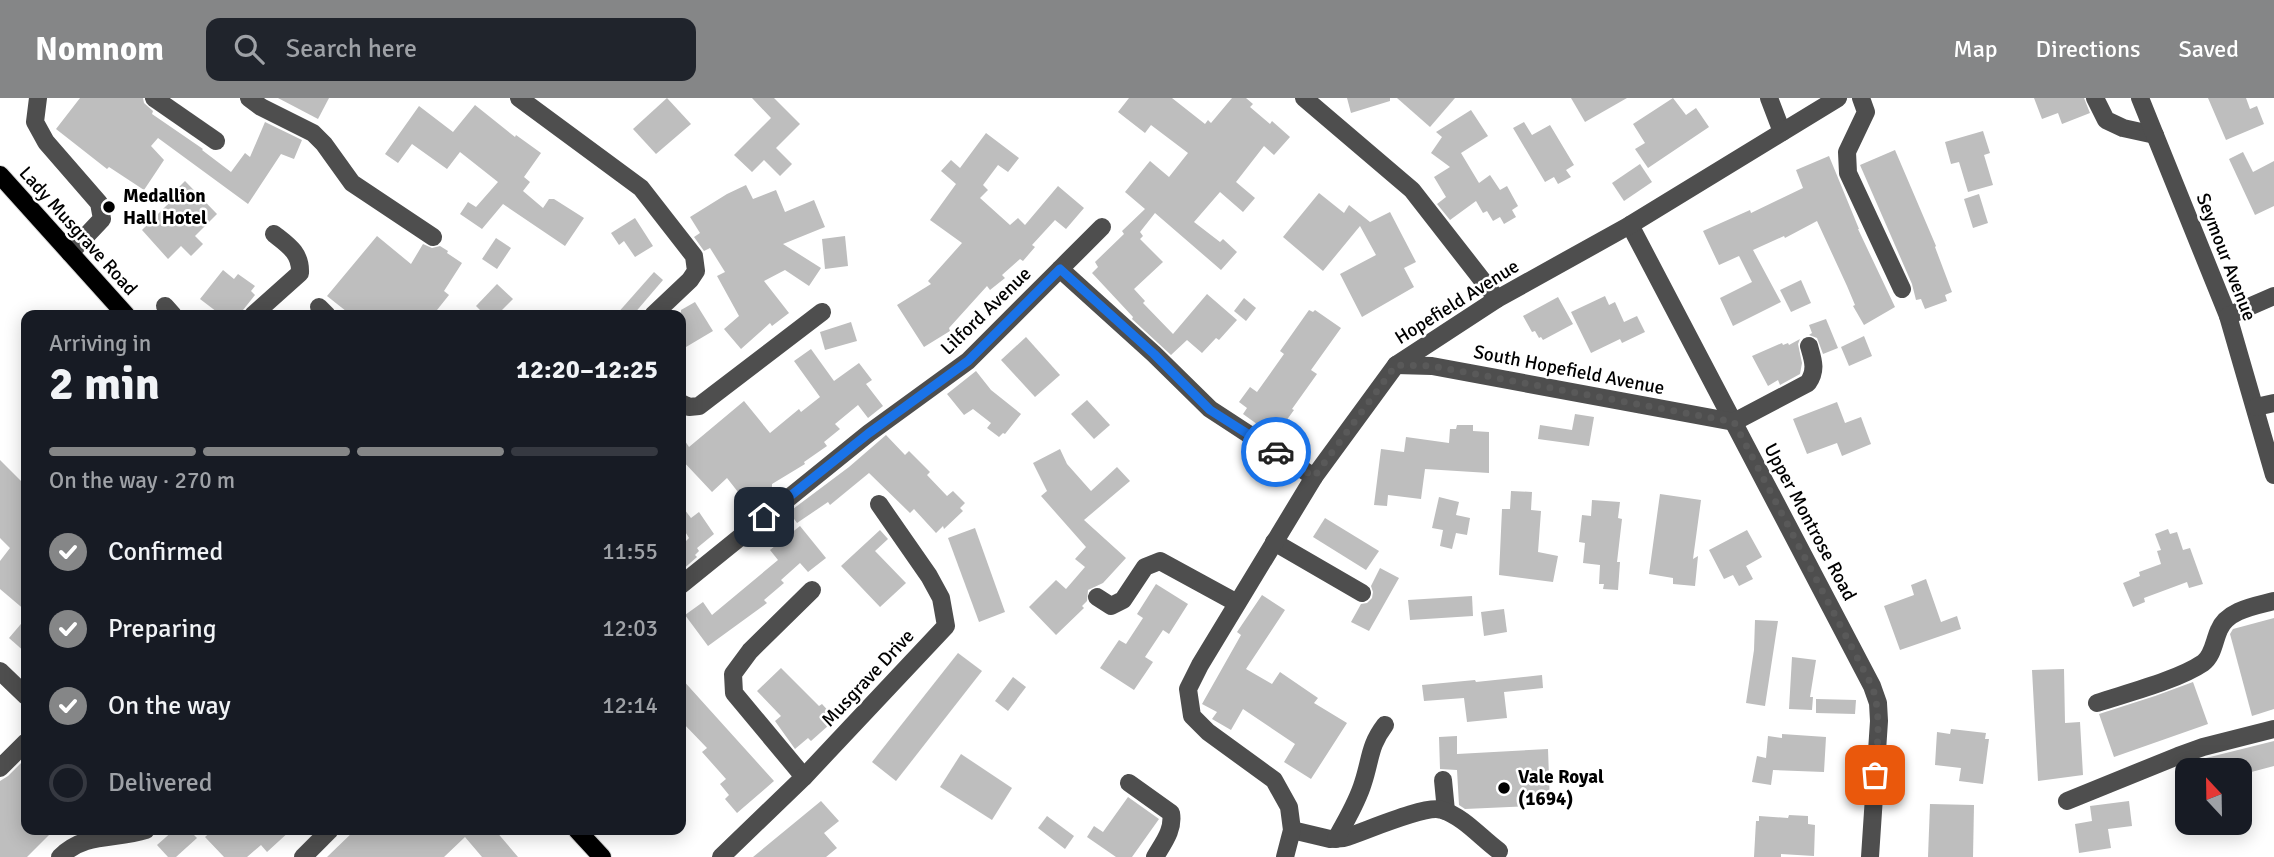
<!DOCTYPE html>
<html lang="en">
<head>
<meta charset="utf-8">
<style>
	body { margin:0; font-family:Signika,sans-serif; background:#20242c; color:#f1f3f6; height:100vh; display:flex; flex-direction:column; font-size:26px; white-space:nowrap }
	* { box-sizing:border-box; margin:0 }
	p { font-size:23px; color:#9ea1a6 }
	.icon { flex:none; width:38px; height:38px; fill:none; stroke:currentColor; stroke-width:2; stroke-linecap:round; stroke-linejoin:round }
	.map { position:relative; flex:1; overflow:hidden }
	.details { position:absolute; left:21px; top:212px; width:665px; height:525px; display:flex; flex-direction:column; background:#171b24; border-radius:14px; box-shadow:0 4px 18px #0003 }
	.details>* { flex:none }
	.needle { width:46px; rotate:338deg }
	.fabs { position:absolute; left:2175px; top:660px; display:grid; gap:14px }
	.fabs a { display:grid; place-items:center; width:77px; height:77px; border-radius:14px; background:#171b24; box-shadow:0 4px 18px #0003; font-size:35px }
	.pin { position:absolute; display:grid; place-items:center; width:60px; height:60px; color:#fff; margin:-30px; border-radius:14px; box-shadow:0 4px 10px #0006 }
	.courier { position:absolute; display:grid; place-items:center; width:70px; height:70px; margin:-35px; border:5px solid #1a73e8; border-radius:50%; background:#fff; color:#222; box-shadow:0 2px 9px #0007 }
	.summary em { font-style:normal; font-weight:700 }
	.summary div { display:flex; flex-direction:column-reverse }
	.summary { display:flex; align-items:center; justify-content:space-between; height:119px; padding:0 28px }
	h1 { font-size:46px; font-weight:700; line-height:52px }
	.bar { display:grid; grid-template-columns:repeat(4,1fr); gap:10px 7px; align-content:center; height:84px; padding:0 28px }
	.bar i { height:9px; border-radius:5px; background:#363941 }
	.bar .selected { background:#858687 }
	.bar p { grid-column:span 4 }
	ol { padding:0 28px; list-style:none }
	li { display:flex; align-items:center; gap:21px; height:77px }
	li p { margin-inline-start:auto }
	li .icon { padding:7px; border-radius:50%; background:#858687; color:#fff; stroke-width:4 }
	li:last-child { color:#9ea1a6 }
	li i { width:38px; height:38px; border:4px solid #363941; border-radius:50% }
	header { display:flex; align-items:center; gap:42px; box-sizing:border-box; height:98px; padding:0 35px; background:#858687; color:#fff }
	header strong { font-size:33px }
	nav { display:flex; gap:38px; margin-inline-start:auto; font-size:24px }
	.search { width:490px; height:63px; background:#20242c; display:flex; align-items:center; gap:18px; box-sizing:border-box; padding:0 24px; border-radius:14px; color:#9ea1a6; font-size:26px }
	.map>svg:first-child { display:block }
	.building { fill:#bebebe }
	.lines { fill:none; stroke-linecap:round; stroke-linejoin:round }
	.major-casing { stroke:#dbdbdb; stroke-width:20 }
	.minor { stroke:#4e4e4e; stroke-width:18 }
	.major { stroke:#000; stroke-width:18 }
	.done { stroke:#595959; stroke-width:7; stroke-dasharray:0 12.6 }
	.route { stroke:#1a73e8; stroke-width:9 }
	.poi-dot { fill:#000; stroke:#fff; stroke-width:2.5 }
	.labels { text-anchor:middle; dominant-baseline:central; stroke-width:5; stroke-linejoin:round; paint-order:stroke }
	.poi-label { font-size:19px; font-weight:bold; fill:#000; stroke:#fff; text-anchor:start }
	.street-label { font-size:19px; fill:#000; stroke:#fff }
</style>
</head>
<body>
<header>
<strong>Nomnom</strong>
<div class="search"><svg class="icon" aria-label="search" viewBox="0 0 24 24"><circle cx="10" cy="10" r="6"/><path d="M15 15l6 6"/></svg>Search here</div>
<nav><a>Map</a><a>Directions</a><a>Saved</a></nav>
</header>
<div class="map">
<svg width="2274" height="759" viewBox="0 0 2274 759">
	<rect width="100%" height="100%" fill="#fff"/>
	<g class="building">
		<polygon points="80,0 143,0 144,5 153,13 152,16 203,51 202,52 231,74 245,55 250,59 265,24 302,42 294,61 281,56 248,106 158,40 151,48 164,62 144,92 109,69 107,71 56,31"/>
		<polygon points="278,0 329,0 318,21"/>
		<polygon points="667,0 691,26 656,56 633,31"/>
		<polygon points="752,0 774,0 800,26 776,50 792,66 780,78 764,62 752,74 734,57 771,20"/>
		<polygon points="1129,0 1172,0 1205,26 1208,22 1211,25 1232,0 1246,0 1253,6 1250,9 1270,26 1272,23 1290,39 1274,57 1264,48 1236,84 1255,100 1243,114 1220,94 1194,124 1220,144 1223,141 1237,154 1221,172 1155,115 1140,134 1143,138 1140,141 1163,164 1134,191 1145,203 1143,205 1173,236 1207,196 1237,222 1219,242 1216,240 1202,255 1187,242 1171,257 1132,221 1133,219 1092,175 1098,169 1095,164 1124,136 1122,133 1145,111 1125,94 1150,63 1169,79 1188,55 1151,27 1145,35 1118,14"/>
		<polygon points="1347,0 1390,0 1390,3 1351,15"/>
		<polygon points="1397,0 1455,0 1430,29"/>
		<polygon points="1571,0 1627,0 1585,24"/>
		<polygon points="1673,0 1686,17 1696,10 1709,29 1648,70 1635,51 1645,45 1633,26"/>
		<polygon points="2034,0 2084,0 2090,15 2062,26 2058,15 2042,21"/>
		<polygon points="2208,0 2246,0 2250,11 2257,8 2264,26 2226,42"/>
		<polygon points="475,7 515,39 516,37 541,55 524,79 530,84 523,93 543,110 549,101 554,101 584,120 565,148 503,106 482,131 460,116 468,104 476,109 498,84 460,54 447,71 412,46 398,65 385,56 419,8 453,34"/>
		<polygon points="1471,12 1488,38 1461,55 1479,85 1490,77 1500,92 1507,88 1518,108 1512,112 1516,119 1504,126 1500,119 1493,123 1487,113 1483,115 1476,103 1450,122 1437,106 1446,99 1434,79 1450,69 1431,55 1442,39 1436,34"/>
		<polygon points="1524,24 1532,37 1550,27 1574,67 1566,72 1571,79 1558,86 1554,79 1545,84 1513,30"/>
		<polygon points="1983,33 1990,55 1984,57 1993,87 1968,94 1959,64 1951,66 1945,44"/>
		<polygon points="986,35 1019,60 1008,74 998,67 983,87 988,92 980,100 1010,127 1018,120 1025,127 1058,88 1084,110 1066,131 1055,122 1032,147 1035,149 1023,163 1020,161 1002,177 1005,180 990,192 987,188 949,230 950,233 924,249 897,207 931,186 928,183 962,145 930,122 956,86 941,73 951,62 960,70"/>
		<polygon points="1895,52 1936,148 1935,149 1952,194 1945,197 1947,203 1925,211 1921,201 1916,202 1912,186 1860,67"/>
		<polygon points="2243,54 2253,74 2274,63 2274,108 2255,117 2229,61"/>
		<polygon points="1829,58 1859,131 1858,131 1895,209 1864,227 1853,208 1855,207 1847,188 1817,123 1785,140 1784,138 1753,152 1781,204 1733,228 1720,200 1752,184 1739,158 1719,167 1703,133 1750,112 1751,115 1803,90 1796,72"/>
		<polygon points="1640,66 1652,84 1624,103 1612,85"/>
		<polygon points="185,83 217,116 195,138 203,146 191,158 181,148 168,161 142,132 171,103 168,100"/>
		<polygon points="746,87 753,101 776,92 785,114 814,102 825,129 783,146 821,170 809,188 785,172 764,183 789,215 772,228 770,225 741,251 724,231 739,218 717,178 725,174 710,150 704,153 694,139 700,135 690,119 727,96"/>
		<polygon points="1319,95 1344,115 1349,107 1370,124 1390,114 1416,164 1404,170 1414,189 1362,219 1340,176 1376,157 1360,128 1323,173 1283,139"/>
		<polygon points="1979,96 1988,125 1973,130 1964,101"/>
		<polygon points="635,120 653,148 635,159 624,143 619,147 611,135"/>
		<polygon points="377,138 411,166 423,146 432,150 440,148 448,153 447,155 462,165 444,193 449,197 433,217 351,217 327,198"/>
		<polygon points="845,138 848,168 825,171 822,141"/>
		<polygon points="496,140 511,150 497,171 482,161"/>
		<polygon points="223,172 234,181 238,176 255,188 251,193 255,197 239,217 221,217 200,201"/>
		<polygon points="654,174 663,182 633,217 616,217"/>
		<polygon points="1801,182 1811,205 1791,214 1780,192"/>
		<polygon points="497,186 513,201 497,217 485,217 476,208"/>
		<polygon points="1605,198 1609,207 1615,204 1624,224 1637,218 1645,234 1622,245 1620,241 1591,255 1571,214"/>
		<polygon points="1558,199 1573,226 1543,242 1541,239 1539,240 1535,233 1532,234 1523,218"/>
		<polygon points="1244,200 1256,210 1246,223 1234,213"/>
		<polygon points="695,204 713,233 686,249 681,241 681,212"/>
		<polygon points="1309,212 1313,214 1315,212 1341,230 1311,272 1317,276 1292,311 1294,312 1281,330 1274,325 1268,334 1243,316 1247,310 1239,304 1250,289 1257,294 1284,256 1280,253"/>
		<polygon points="1826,221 1838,250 1823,256 1817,240 1809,237 1812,235 1809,227"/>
		<polygon points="851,224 857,243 825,252 820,234"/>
		<polygon points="1864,238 1872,258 1849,268 1841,249"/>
		<polygon points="1026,239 1060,277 1035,299 1001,262"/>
		<polygon points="1800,241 1798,246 1802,265 1800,276 1780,287 1778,282 1768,288 1752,258 1782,245 1783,247 1788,245 1789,247"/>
		<polygon points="811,251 834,283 859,265 872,282 866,286 883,308 868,320 858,307 835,326 840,331 824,344 827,348 804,364 805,366 772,386 772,390 758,402 753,396 745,403 727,380 712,394 681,361 681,337 689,349 744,303 770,335 799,311 801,314 820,299 794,263"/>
		<polygon points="976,273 991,292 1021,316 1005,336 1003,335 999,339 987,330 991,325 973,311 964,317 947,296"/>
		<polygon points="1087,302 1110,327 1094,341 1071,316"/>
		<polygon points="1837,304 1845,325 1861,319 1871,346 1842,358 1837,345 1807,356 1793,321"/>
		<polygon points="1575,316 1594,319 1589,348 1538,341 1540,327 1572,332"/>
		<polygon points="1457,327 1473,327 1473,333 1489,334 1489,375 1425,371 1421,401 1388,397 1387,408 1374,407 1381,351 1404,354 1406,339 1449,345 1450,331 1456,331"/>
		<polygon points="886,337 905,357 909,353 930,374 927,377 947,398 953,393 965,405 960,410 963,413 944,431 943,428 936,435 914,411 910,415 869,375 830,407 828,404 797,425 789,414 849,369"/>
		<polygon points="1060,351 1067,366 1091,393 1117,369 1130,383 1084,422 1126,460 1103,485 1088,492 1087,503 1082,508 1084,510 1056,537 1029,509 1056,482 1066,491 1085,469 1075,461 1086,449 1041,398 1047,393 1033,365"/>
		<polygon points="0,362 26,388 26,513 0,491 0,463 10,450 0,440"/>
		<polygon points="1511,393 1532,394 1531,412 1541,413 1538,454 1558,458 1553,484 1499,477 1502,411 1510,411"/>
		<polygon points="1660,396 1701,402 1693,461 1698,458 1695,488 1673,486 1673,480 1649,476"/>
		<polygon points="1439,399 1459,404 1456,417 1470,420 1467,437 1456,435 1452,451 1440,448 1443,432 1432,430"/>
		<polygon points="1592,402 1620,404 1618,420 1622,421 1617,464 1620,464 1618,492 1603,491 1604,486 1599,486 1600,467 1583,465 1585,445 1579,444 1582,417 1591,418"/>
		<polygon points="681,407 691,420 699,414 714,436 697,450 699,453 695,457 697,459 681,473 681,439 685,444 689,440 681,427"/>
		<polygon points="1325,420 1379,453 1366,472 1313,439"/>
		<polygon points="800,428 826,460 808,474 800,465 781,482 784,485 764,502 767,505 708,548 685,517 703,504 712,517 778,462 770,452"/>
		<polygon points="975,430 1005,514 979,524 948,440"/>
		<polygon points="2168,431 2170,436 2177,434 2183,452 2190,450 2203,486 2189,490 2187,484 2144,500 2145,504 2133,509 2123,485 2140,478 2139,474 2161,466 2157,453 2161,452 2155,436"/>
		<polygon points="880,432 888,441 875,453 906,485 880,509 841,468"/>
		<polygon points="1747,432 1762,459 1746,468 1753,481 1739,488 1733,477 1724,481 1709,452"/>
		<polygon points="1380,470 1399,480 1369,533 1351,524 1361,506 1367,505 1372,500 1373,494 1371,488"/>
		<polygon points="1926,481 1941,524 1957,518 1961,531 1900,552 1884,508 1914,497 1911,487"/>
		<polygon points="1156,486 1188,506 1169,536 1163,532 1145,559 1153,564 1134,592 1100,570 1119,542 1126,546 1143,520 1137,516"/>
		<polygon points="1262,497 1285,512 1246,571 1272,586 1280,574 1318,600 1314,605 1347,625 1311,681 1284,664 1295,646 1243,611 1231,632 1212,621 1217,614 1202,606 1241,537 1237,534"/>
		<polygon points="1472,498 1473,518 1410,522 1408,502"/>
		<polygon points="1504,511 1507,534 1484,538 1481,514"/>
		<polygon points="26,520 26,555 9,540"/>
		<polygon points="2274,520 2274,611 2252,618 2230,536 2233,531"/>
		<polygon points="1755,522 1778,523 1765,608 1746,605 1754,552"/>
		<polygon points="958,555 982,573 896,683 872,664"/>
		<polygon points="1792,559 1816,562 1810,599 1813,599 1812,612 1789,611"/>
		<polygon points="781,570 819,608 822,606 833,618 826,623 829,627 811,643 808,640 795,651 775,623 781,618 757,593"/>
		<polygon points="2064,571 2065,625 2080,624 2083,677 2038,683 2032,572"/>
		<polygon points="1542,577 1543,590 1504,594 1507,620 1467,624 1464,600 1424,603 1422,587 1475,582 1476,584"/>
		<polygon points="1013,579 1026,589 1008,613 995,603"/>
		<polygon points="681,580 774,683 737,715 725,701 729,697 720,686 726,681 702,654 707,650 681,623"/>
		<polygon points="2193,584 2208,626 2114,659 2099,616 2155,598"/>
		<polygon points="1816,601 1856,602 1855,616 1816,615"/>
		<polygon points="1951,631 1986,635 1985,641 1989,641 1983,686 1959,683 1961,670 1935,667 1937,634 1950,636"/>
		<polygon points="1782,636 1826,639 1824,674 1773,672 1771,687 1752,684 1757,658 1766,660 1768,638 1782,640"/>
		<polygon points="1457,638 1457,656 1548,651 1550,707 1465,711 1459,707 1457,672 1440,671 1439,639"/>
		<polygon points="2274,643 2274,668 2240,677 2240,672 2177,672 2206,660"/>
		<polygon points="961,656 1012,690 992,722 940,689"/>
		<polygon points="26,660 26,732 54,732 27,759 0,759 0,683 8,678"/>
		<polygon points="1128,699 1159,721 1132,759 1116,759 1087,739 1094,728 1103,734"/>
		<polygon points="821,703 839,723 824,735 837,750 826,759 753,759"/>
		<polygon points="2129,703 2132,728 2108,731 2111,750 2079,755 2075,726 2092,723 2090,708"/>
		<polygon points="1930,706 1974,707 1973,759 1928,759"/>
		<polygon points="1789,717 1808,718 1808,726 1815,727 1814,758 1781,756 1781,759 1754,759 1756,723 1759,723 1759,718 1788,720"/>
		<polygon points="1047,718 1074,738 1065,751 1038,730"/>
		<polygon points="174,732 189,732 197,740 176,759 168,759 157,747"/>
		<polygon points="213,732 291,732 267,754 261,747 247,759 224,759 205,739"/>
		<polygon points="355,732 495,732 518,759 482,759 465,739 444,759 327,759"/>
	</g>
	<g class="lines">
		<g class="major-casing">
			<g id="major">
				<polyline points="0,77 126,217"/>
				<polyline points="577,732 602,759"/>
			</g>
		</g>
		<g class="minor">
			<polyline points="38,0 35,24 46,44 99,105 102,121 70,155"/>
			<polyline points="154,0 216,43"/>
			<polyline points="249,0 261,9 313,35 324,46 352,85 433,139"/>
			<polyline points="519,0 641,90 694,158 696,173 690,182 653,217"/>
			<polyline points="1304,0 1412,92 1497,201"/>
			<polyline points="1769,0 1782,34"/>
			<polyline points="1861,0 1866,14 1847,54 1848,75 1902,191"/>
			<polyline points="2095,0 2106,22 2123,30 2155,37"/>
			<polyline points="2140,0 2228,218 2274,377"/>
			<polyline points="1630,127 1872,588 1878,605 1879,623 1870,759"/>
			<polyline points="1060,171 1102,129"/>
			<polyline points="165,208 173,217"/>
			<polyline points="319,209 327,217"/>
			<path d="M253 217 300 175C301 155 288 147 274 136"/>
			<polyline points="2228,218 2274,198"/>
			<path d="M1396 267 1432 268 1734 324 1808 285C1817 272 1813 262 1809 248"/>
			<polyline points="681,305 689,309 699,308 822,214"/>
			<polyline points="2256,309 2274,305"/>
			<polyline points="1274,444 1362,495"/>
			<polyline points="681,487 869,335 968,263 1060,171 1154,256 1210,311 1314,379"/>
			<polyline points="1097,499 1111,508 1123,502 1145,469 1160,463 1237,505"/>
			<polyline points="0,573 26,598"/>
			<path d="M2097 605C2127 595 2178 582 2203 565 2213 558 2214 543 2219 532 2227 512 2255 508 2274 503"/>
			<polyline points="0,670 26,644"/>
			<polyline points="804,679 734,595 733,576 750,553 812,492"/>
			<polyline points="1443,682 1446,713"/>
			<path d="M1129 685 1171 715C1174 732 1163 745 1155 759"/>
			<polyline points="2067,703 2178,658 2203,649 2274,631"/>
			<path d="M1292 732 1330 741 1344 740C1364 734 1426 706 1442 712 1464 719 1481 740 1499 753"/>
			<path d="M1336 741C1346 722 1357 705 1363 685 1371 661 1369 648 1385 627"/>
			<path d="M60 759C85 734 115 742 146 732"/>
			<polyline points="303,759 330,732"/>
			<polyline points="721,759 804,679 946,528 941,500 929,478 879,406"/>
			<polyline points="1285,759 1292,732 1289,709 1274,682 1208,634 1192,618 1188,591 1200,567 1314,379 1396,267 1497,201 1630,127 1838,0"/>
		</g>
		<use href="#major" class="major"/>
	</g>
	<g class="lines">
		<path class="done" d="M1276 354 1314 379 1396 267 1432 268 1734 324 1872 588C1882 617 1877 647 1875 677"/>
		<polyline class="route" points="764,419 869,335 968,263 1060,171 1154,256 1210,312 1276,354"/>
	</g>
	<g class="poi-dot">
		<circle cx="109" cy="109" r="7"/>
		<circle cx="1504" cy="690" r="7"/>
	</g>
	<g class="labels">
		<g class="poi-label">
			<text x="123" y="98">Medallion<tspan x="123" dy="22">Hall Hotel</tspan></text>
			<text x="1518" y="679">Vale Royal<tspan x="1518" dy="22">(1694)</tspan></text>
		</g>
		<g class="street-label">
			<text transform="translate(78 133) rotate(48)">Lady Musgrave Road</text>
			<text transform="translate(2226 159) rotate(69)">Seymour Avenue</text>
			<text transform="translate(1457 204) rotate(-32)">Hopefield Avenue</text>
			<text transform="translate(986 213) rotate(-44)">Lilford Avenue</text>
			<text transform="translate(1569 272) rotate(11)">South Hopefield Avenue</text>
			<text transform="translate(1810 424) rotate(62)">Upper Montrose Road</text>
			<text transform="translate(868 580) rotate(-47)">Musgrave Drive</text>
		</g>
	</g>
</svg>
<div class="fabs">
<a><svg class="needle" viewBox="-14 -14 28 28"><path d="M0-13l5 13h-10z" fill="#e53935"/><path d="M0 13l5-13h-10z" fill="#9ea1a6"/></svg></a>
</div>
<div class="pin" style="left:1875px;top:677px;background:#ea580c"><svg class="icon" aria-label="bag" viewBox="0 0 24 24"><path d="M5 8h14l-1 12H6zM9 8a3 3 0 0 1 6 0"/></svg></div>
<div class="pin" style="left:764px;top:419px;background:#1f2937"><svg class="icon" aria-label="home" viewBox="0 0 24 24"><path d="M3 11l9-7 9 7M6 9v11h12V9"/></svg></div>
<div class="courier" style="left:1276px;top:354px"><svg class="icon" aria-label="car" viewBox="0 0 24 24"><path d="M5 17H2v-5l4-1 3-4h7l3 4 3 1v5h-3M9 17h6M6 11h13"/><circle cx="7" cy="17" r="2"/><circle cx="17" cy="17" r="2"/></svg></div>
<section class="details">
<div class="summary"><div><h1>2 min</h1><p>Arriving in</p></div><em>12:20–12:25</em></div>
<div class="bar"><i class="selected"></i><i class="selected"></i><i class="selected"></i><i></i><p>On the way · 270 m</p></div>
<ol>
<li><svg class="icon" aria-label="check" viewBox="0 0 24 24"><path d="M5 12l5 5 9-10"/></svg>Confirmed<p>11:55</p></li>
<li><svg class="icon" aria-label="check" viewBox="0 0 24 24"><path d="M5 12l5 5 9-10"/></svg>Preparing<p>12:03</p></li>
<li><svg class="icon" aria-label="check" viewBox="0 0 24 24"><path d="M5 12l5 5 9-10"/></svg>On the way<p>12:14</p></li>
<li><i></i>Delivered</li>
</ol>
</section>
</div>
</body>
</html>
